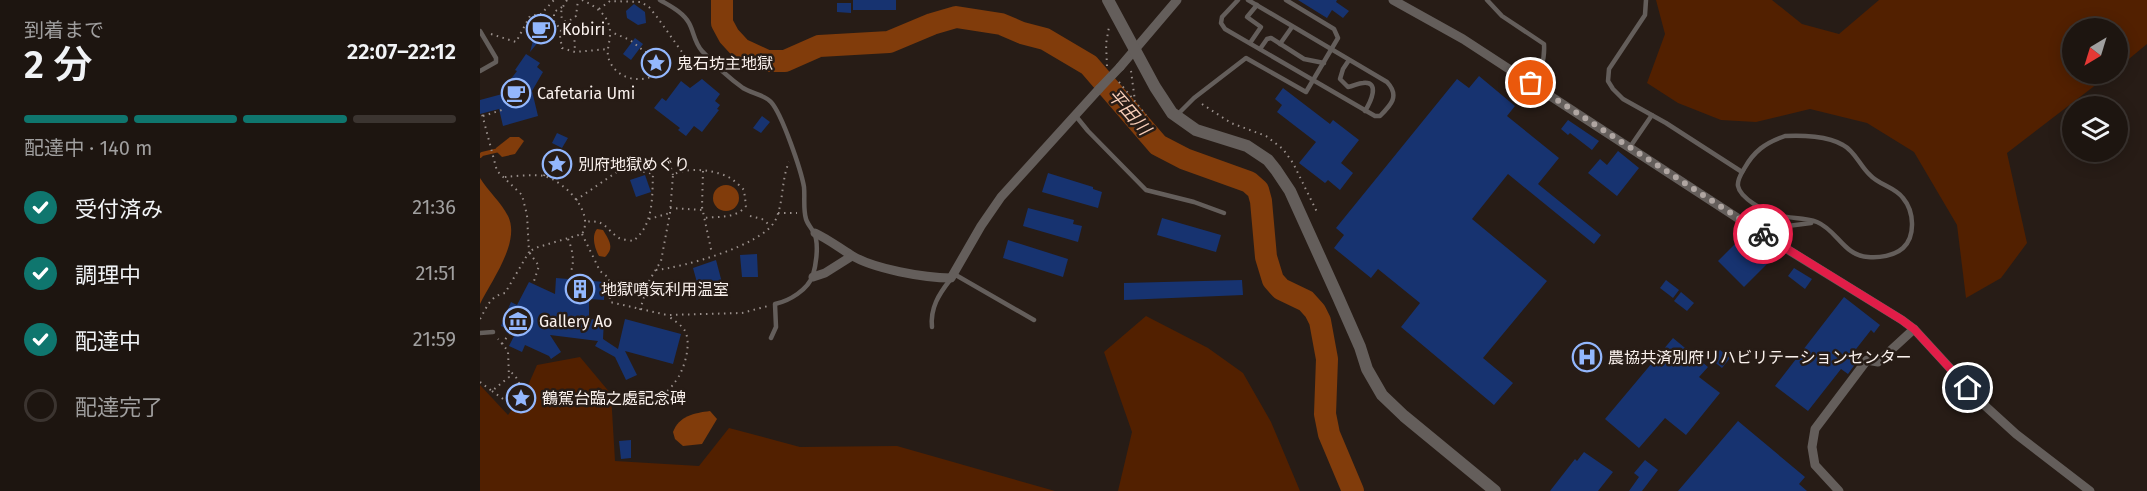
<!DOCTYPE html>
<html lang="ja">
<head>
<meta charset="utf-8">
<style>
	body { margin:0; font-family:"Fira Sans","Noto Sans JP",sans-serif; background:#2a221e; color:#f1f3f6; height:100vh; display:flex; flex-direction:column; font-size:22px; white-space:nowrap }
	* { box-sizing:border-box; margin:0 }
	p { font-size:20px; color:#a09f9f }
	.icon { flex:none; width:33px; height:33px; fill:none; stroke:currentColor; stroke-width:2; stroke-linecap:round; stroke-linejoin:round }
	.map { position:relative; flex:1; overflow:hidden }
	.details { display:flex; flex-direction:column; background:#1d1510; width:480px }
	.details>* { flex:none }
	.needle { width:39px; rotate:218deg }
	.tools { position:absolute; left:1582px; top:18px; display:grid; gap:12px }
	.tools a { display:grid; place-items:center; width:66px; height:66px; border-radius:50%; background:#1d1510; box-shadow:0 3px 15px #0003,0 0 0 2px #3b3430; font-size:30px }
	.pin { position:absolute; display:grid; place-items:center; width:51px; height:51px; color:#fff; margin:-26px; border:3px solid #fff; border-radius:50%; box-shadow:0 2px 6px #0007 }
	.courier { position:absolute; display:grid; place-items:center; width:60px; height:60px; margin:-30px; border:4px solid #e11d48; border-radius:50%; background:#fff; color:#222; box-shadow:0 2px 8px #0007 }
	.overview em { font-style:normal; font-weight:600 }
	.overview div { display:flex; flex-direction:column-reverse }
	.overview { display:flex; align-items:center; justify-content:space-between; height:102px; padding:0 24px }
	h1 { font-size:39px; font-weight:600; line-height:45px }
	.bar { display:grid; grid-template-columns:repeat(4,1fr); gap:9px 6px; align-content:center; height:72px; padding:0 24px }
	.bar i { height:8px; border-radius:4px; background:#3b3430 }
	.bar .active { background:#0f766e }
	.bar p { grid-column:span 4 }
	ol { padding:0 24px; list-style:none }
	li { display:flex; align-items:center; gap:18px; height:66px }
	li p { margin-inline-start:auto }
	li .icon { padding:6px; border-radius:50%; background:#0f766e; color:#fff; stroke-width:4 }
	li:last-child { color:#a09f9f }
	li i { width:33px; height:33px; border:3px solid #3b3430; border-radius:50% }
	main { display:flex; flex:1; min-height:0 }
	.map>svg:first-child { display:block }
	.green { fill:#522000 }
	.water { fill:#813c0b }
	.lines { fill:none; stroke-linecap:round; stroke-linejoin:round }
	.stream { stroke:#813c0b; stroke-width:4 }
	.river { stroke:#813c0b; stroke-width:22 }
	.building { fill:#173370 }
	.path { stroke:#998f8b; stroke-width:2; stroke-dasharray:1.5 4.5; stroke-linecap:butt }
	.service { stroke:#645e5b; stroke-width:4.5 }
	.minor { stroke:#645e5b; stroke-width:9 }
	.tertiary { stroke:#645e5b; stroke-width:12 }
	.minor-bridge { stroke:#645e5b; stroke-width:9 }
	.done { stroke:#b0a6a2; stroke-width:6; stroke-dasharray:0 10.8 }
	.route { stroke:#e11d48; stroke-width:8 }
	.labels { text-anchor:middle; dominant-baseline:central; stroke-width:5; stroke-linejoin:round; paint-order:stroke }
	.poi-label { font-size:16px; fill:#faf1ed; stroke:#271c16; text-anchor:start }
	.water-label { font-size:18px; font-style:italic; fill:#f8ceb8; stroke:#271c16 }
</style>
</head>
<body>
<main>
<section class="details">
<div class="overview"><div><h1>2 分</h1><p>到着まで</p></div><em>22:07–22:12</em></div>
<div class="bar"><i class="active"></i><i class="active"></i><i class="active"></i><i></i><p>配達中 · 140 m</p></div>
<ol>
<li><svg class="icon" aria-label="check" viewBox="0 0 24 24"><path d="M5 12l5 5 9-10"/></svg>受付済み<p>21:36</p></li>
<li><svg class="icon" aria-label="check" viewBox="0 0 24 24"><path d="M5 12l5 5 9-10"/></svg>調理中<p>21:51</p></li>
<li><svg class="icon" aria-label="check" viewBox="0 0 24 24"><path d="M5 12l5 5 9-10"/></svg>配達中<p>21:59</p></li>
<li><i></i>配達完了</li>
</ol>
</section>
<div class="map">
<svg width="1667" height="491" viewBox="0 0 1667 491">
	<rect width="100%" height="100%" fill="#271c16"/>
	<g class="green">
		<polygon points="1176,0 1292,0 1322,24 1359,34 1399,0 1667,0 1667,44 1638,68 1638,28 1593,28 1593,74 1630,74 1527,153 1547,243 1521,278 1486,298 1477,225 1434,152 1387,123 1330,109 1276,122 1241,120 1198,103 1167,83 1185,34"/>
		<polygon points="666,316 728,348 763,373 791,422 820,491 638,491 652,432 624,352"/>
		<polygon points="100,357 131,394 135,461 219,466 249,428 320,447 417,446 575,491 0,491 0,385 28,415 46,390 57,365"/>
	</g>
	<g class="water">
		<polygon points="30,137 39,137 44,141 35,154 22,157 16,151 16,148"/>
		<path d="M0 178C8 191 21 202 28 216 41 242 11 281 0 304Z"/>
		<circle cx="246" cy="198" r="13"/>
		<path d="M117 229 123 230C129 240 135 248 125 257L119 256C115 249 111 236 117 229Z"/>
		<path d="M230 411 237 419 222 444 203 446 195 439 193 432C199 416 214 413 230 411Z"/>
	</g>
	<g class="lines">
		<polyline class="stream" points="0,156 2,154 19,150"/>
		<polyline class="river" points="242,0 242,23 249,36 261,49 287,61 305,61 339,46 409,42 452,24 476,17 521,24 542,33 565,39 609,65 678,145 705,159 769,182 778,190 781,201 786,257 793,280 801,289 826,301 835,311 840,321 847,359 845,414 849,434 873,491"/>
	</g>
	<g class="building">
		<rect x="373" y="0" width="43" height="10"/>
		<polygon points="818,0 857,0 856,2 869,11 863,18 852,10 847,18"/>
		<polygon points="357,3 371,3 371,13 357,12"/>
		<polygon points="154,4 165,12 166,23 158,25 147,18 146,11"/>
		<polygon points="58,22 67,25 64,35 50,52"/>
		<polygon points="155,38 163,44 151,60 143,54"/>
		<polygon points="46,54 60,63 57,67 63,72 52,91 58,116 23,126 19,109 0,114 0,100 26,93 24,88 37,71 35,70"/>
		<polygon points="999,76 1035,106 1027,116 1079,158 1058,184 1121,235 1114,244 1028,174 992,219 1067,281 1003,358 1033,383 1014,405 921,327 940,303 898,269 891,278 854,248 864,235 856,228 977,79 989,88"/>
		<polygon points="222,79 240,94 235,101 240,105 237,109 239,110 222,132 214,126 206,136 198,130 200,128 174,108 182,98 186,101 201,81 210,88"/>
		<polygon points="803,88 850,124 853,120 879,140 861,163 873,173 860,190 848,180 845,183 819,163 836,142 797,112 802,105 795,99"/>
		<polygon points="282,116 290,122 281,133 273,128"/>
		<polygon points="1088,120 1119,141 1112,150 1090,133 1088,135 1081,129"/>
		<polygon points="77,133 88,138 82,148 72,143"/>
		<polygon points="1138,151 1159,168 1137,196 1108,173 1120,159 1127,165"/>
		<polygon points="568,173 613,187 613,189 622,192 618,208 562,192"/>
		<polygon points="165,175 171,192 156,197 150,180"/>
		<polygon points="548,208 594,220 593,224 602,226 598,242 543,226"/>
		<polygon points="682,218 741,235 736,252 677,235"/>
		<polygon points="1263,236 1289,262 1264,287 1238,261"/>
		<polygon points="528,240 588,259 583,277 523,258"/>
		<polygon points="277,254 278,277 262,277 260,255"/>
		<polygon points="236,260 245,294 235,297 231,282 218,286 213,268"/>
		<polygon points="1314,268 1332,279 1325,289 1308,276"/>
		<polygon points="76,278 125,282 124,300 109,299 109,319 124,320 123,339 138,349 145,319 201,334 193,364 145,351 157,375 146,380 135,357 115,346 118,341 70,335 81,352 71,359 69,356 45,345 42,352 29,346 34,336 26,332 28,329 21,326 31,302 37,305 49,282 75,294"/>
		<polygon points="762,280 763,295 644,300 644,283"/>
		<polygon points="1186,280 1199,290 1193,298 1180,288"/>
		<polygon points="1201,292 1214,303 1207,311 1194,301"/>
		<polygon points="1364,297 1400,325 1394,333 1391,330 1369,358 1376,363 1368,374 1361,369 1328,411 1295,386"/>
		<polygon points="1193,338 1228,367 1219,377 1240,393 1206,435 1185,418 1159,448 1125,419"/>
		<polygon points="1240,350 1250,358 1242,368 1232,360"/>
		<polygon points="1258,421 1325,477 1319,484 1327,491 1198,491"/>
		<polygon points="151,440 151,458 141,459 139,441"/>
		<polygon points="1104,452 1133,472 1118,491 1070,491 1095,459 1097,461"/>
		<polygon points="1165,460 1178,470 1162,491 1149,491 1159,477 1154,473"/>
	</g>
	<g class="lines">
		<g class="path">
			<path d="M87 0C82 8 79 12 83 21H89L96 16 98 0"/>
			<path d="M102 0C116 6 131 17 130 34 130 44 125 52 130 62 141 85 177 85 187 61L184 51 165 52 150 40 131 32"/>
			<polyline points="82,7 74,12 74,21 81,30 80,36 82,48 95,52 128,49"/>
			<polyline points="119,9 130,1 161,2 169,7 177,17 212,66"/>
			<polyline points="81,30 90,28 94,30 95,52"/>
			<polyline points="11,34 36,42 50,16 61,14 74,0"/>
			<polyline points="627,66 626,44 629,27"/>
			<polyline points="651,71 655,101"/>
			<polyline points="639,82 666,115"/>
			<polyline points="722,104 751,123 786,136 803,149 813,163 838,214"/>
			<polyline points="3,116 25,109"/>
			<polyline points="191,168 193,175"/>
			<polyline points="223,171 222,207 232,254"/>
			<polyline points="64,176 73,150"/>
			<path d="M25 177C37 176 52 174 64 176 84 181 115 212 102 234L55 248 49 252 59 266 53 284"/>
			<path d="M96 200 144 167 173 174C172 197 174 225 153 241 149 240 143 240 139 238 125 229 126 219 105 222"/>
			<polyline points="190,208 223,210"/>
			<polyline points="298,213 317,213"/>
			<polyline points="270,216 282,219 291,226"/>
			<polyline points="169,219 190,213"/>
			<polyline points="102,234 120,271 129,278 130,302 187,315 262,313 288,306"/>
			<path d="M88 239C92 248 95 261 91 271"/>
			<path d="M176 270C203 267 281 246 295 221 304 203 301 180 309 162"/>
			<path d="M160 310 169 281 181 261 190 213 193 175C207 166 240 170 253 180 257 183 261 187 264 190L266 206C256 219 239 216 224 218"/>
			<path d="M0 319C7 307 10 296 25 293L49 252 47 215 42 195 17 171 2 114"/>
			<polyline points="22,344 29,334"/>
			<polyline points="0,382 12,391 29,377 28,351 18,339"/>
			<path d="M12 391 26 401 39 393C42 382 36 377 29 370"/>
			<path d="M174 403C181 396 190 390 195 382 204 371 212 344 205 331 202 325 193 320 187 315"/>
		</g>
		<g class="service">
			<path d="M180 0C190 6 203 12 209 23 214 32 214 42 222 51 234 64 249 78 263 88 271 93 285 95 291 102 302 114 321 170 324 187 325 197 323 209 326 219 328 226 335 231 336 239 338 249 336 265 333 275 328 290 309 301 295 304L296 327 291 338"/>
			<path d="M758 0 742 17 741 23 745 29 895 116H900C911 105 920 96 907 82L768 0"/>
			<path d="M1007 0 1022 16 1064 44C1065 61 1061 69 1051 83"/>
			<polyline points="1166,0 1165,15 1129,69 1128,81 1133,89 1143,99 1186,123 1262,172"/>
			<polyline points="0,31 16,58 16,62 0,71"/>
			<polyline points="770,43 781,27 767,17 777,5"/>
			<polyline points="800,44 812,27"/>
			<polyline points="780,49 787,39 791,38 824,59 844,63"/>
			<path d="M869 60 863 69 860 79 868 87C874 86 878 83 883 83 901 81 890 103 885 111"/>
			<polyline points="595,115 608,131 666,190 714,202 744,213"/>
			<polyline points="697,115 714,98 766,58 826,92 858,38 854,29 806,0"/>
			<path d="M1305 136C1322 135 1348 136 1363 145 1375 151 1380 166 1390 175 1399 185 1415 187 1423 198 1434 211 1436 236 1423 248 1414 256 1399 258 1388 257 1364 256 1357 230 1337 222 1324 217 1310 219 1297 215 1285 212 1260 198 1258 186 1257 180 1261 174 1264 169 1274 151 1285 143 1305 136Z"/>
			<polyline points="1150,147 1172,115"/>
			<polyline points="1277,230 1331,223"/>
			<polyline points="474,274 554,320"/>
			<path d="M452 327C450 308 459 294 470 280"/>
			<polyline points="0,333 13,332"/>
		</g>
		<g class="minor">
			<polyline points="913,0 983,39 1276,230 1422,320 1434,329 1502,403 1536,434 1610,491"/>
			<polyline points="640,67 697,0"/>
			<path d="M335 233C348 239 358 247 371 255 393 269 445 278 471 278L501 226 521 197 619 89"/>
			<polyline points="333,277 345,273 372,256"/>
			<polyline points="1359,491 1335,465 1332,447 1335,429 1387,360 1398,362 1434,329"/>
		</g>
		<polyline class="tertiary" points="628,0 675,87 692,113 716,130 767,146 788,160 796,170 810,191 858,297 880,347 887,369 902,395 924,416 1015,491"/>
		<polyline class="minor-bridge" points="619,89 640,67"/>
	</g>
	<g class="lines">
		<polyline class="done" points="1051,83 1283,234"/>
		<polyline class="route" points="1283,234 1422,320 1434,329 1488,388"/>
	</g>
	<defs>
		<g id="cafe-ring" transform="scale(1.5)"><circle r="9.5" fill="#271c16" stroke="#93b7fd" stroke-width="1.5"/><path d="M-5.5-4.5H6V0H3Q3 3.5 0 3.5H-2.5Q-5.5 3.5-5.5 0ZM3-3.2v2h1.7v-2ZM-6 4.5H4V6H-6Z" fill="#93b7fd"/></g>
		<g id="sight-ring" transform="scale(1.5)"><circle r="9.5" fill="#271c16" stroke="#93b7fd" stroke-width="1.5"/><path d="M0-6L1.8-2.2L6-1.7L2.9 1.2L3.7 5.4L0 3.3L-3.7 5.4L-2.9 1.2L-6-1.7L-1.8-2.2Z" fill="#93b7fd"/></g>
		<g id="building-ring" transform="scale(1.5)"><circle r="9.5" fill="#271c16" stroke="#93b7fd" stroke-width="1.5"/><path d="M-4-6H4V6H1V3H-1V6H-4ZM-2.5-4.3h1.7v1.8h-1.7ZM.8-4.3h1.7v1.8H.8ZM-2.5-1h1.7V.8h-1.7ZM.8-1h1.7V.8H.8Z" fill="#93b7fd"/></g>
		<g id="museum-ring" transform="scale(1.5)"><circle r="9.5" fill="#271c16" stroke="#93b7fd" stroke-width="1.5"/><path d="M0-6L6-3V-2H-6V-3ZM-5-1h2V3h-2ZM-1-1h2V3h-2ZM3-1h2V3H3ZM-6 4H6V6H-6Z" fill="#93b7fd"/></g>
		<g id="hospital-ring" transform="scale(1.5)"><circle r="9.5" fill="#271c16" stroke="#93b7fd" stroke-width="1.5"/><path d="M-5-5h3v3.5h4V-5h3V5h-3V1.5h-4V5h-3Z" fill="#93b7fd"/></g>
	</defs>
	<g fill-rule="evenodd">
		<use href="#cafe-ring" x="61" y="29"/>
		<use href="#sight-ring" x="176" y="63"/>
		<use href="#cafe-ring" x="36" y="93"/>
		<use href="#sight-ring" x="77" y="164"/>
		<use href="#building-ring" x="100" y="289"/>
		<use href="#museum-ring" x="38" y="321"/>
		<use href="#hospital-ring" x="1107" y="357"/>
		<use href="#sight-ring" x="41" y="398"/>
	</g>
	<g class="labels">
		<g class="poi-label">
			<text x="82" y="29">Kobiri</text>
			<text x="197" y="63">鬼石坊主地獄</text>
			<text x="57" y="93">Cafetaria Umi</text>
			<text x="98" y="164">別府地獄めぐり</text>
			<text x="121" y="289">地獄噴気利用温室</text>
			<text x="59" y="321">Gallery Ao</text>
			<text x="1128" y="357">農協共済別府リハビリテーションセンター</text>
			<text x="62" y="398">鶴駕台臨之處記念碑</text>
		</g>
		<g class="water-label">
			<text transform="translate(649 112) rotate(49)">平田川</text>
		</g>
	</g>
</svg>
<div class="tools">
<a><svg class="needle" viewBox="-14 -14 28 28"><path d="M0-13l5 13h-10z" fill="#e53935"/><path d="M0 13l5-13h-10z" fill="#a09f9f"/></svg></a>
<a><svg class="icon" aria-label="layers" viewBox="0 0 24 24"><path d="M12 4l9 5-9 5-9-5zM3 14l9 5 9-5"/></svg></a>
</div>
<div class="pin" style="left:1051px;top:83px;background:#ea580c"><svg class="icon" aria-label="bag" viewBox="0 0 24 24"><path d="M5 8h14l-1 12H6zM9 8a3 3 0 0 1 6 0"/></svg></div>
<div class="pin" style="left:1488px;top:388px;background:#1f2937"><svg class="icon" aria-label="home" viewBox="0 0 24 24"><path d="M3 11l9-7 9 7M6 9v11h12V9"/></svg></div>
<div class="courier" style="left:1283px;top:234px"><svg class="icon" aria-label="bike" viewBox="0 0 24 24"><circle cx="6" cy="16" r="4"/><circle cx="18" cy="16" r="4"/><path d="M6 16l4-8h5l3 8M10 8l3 8H6M13 5h3"/></svg></div>
</div>
</main>
</body>
</html>
